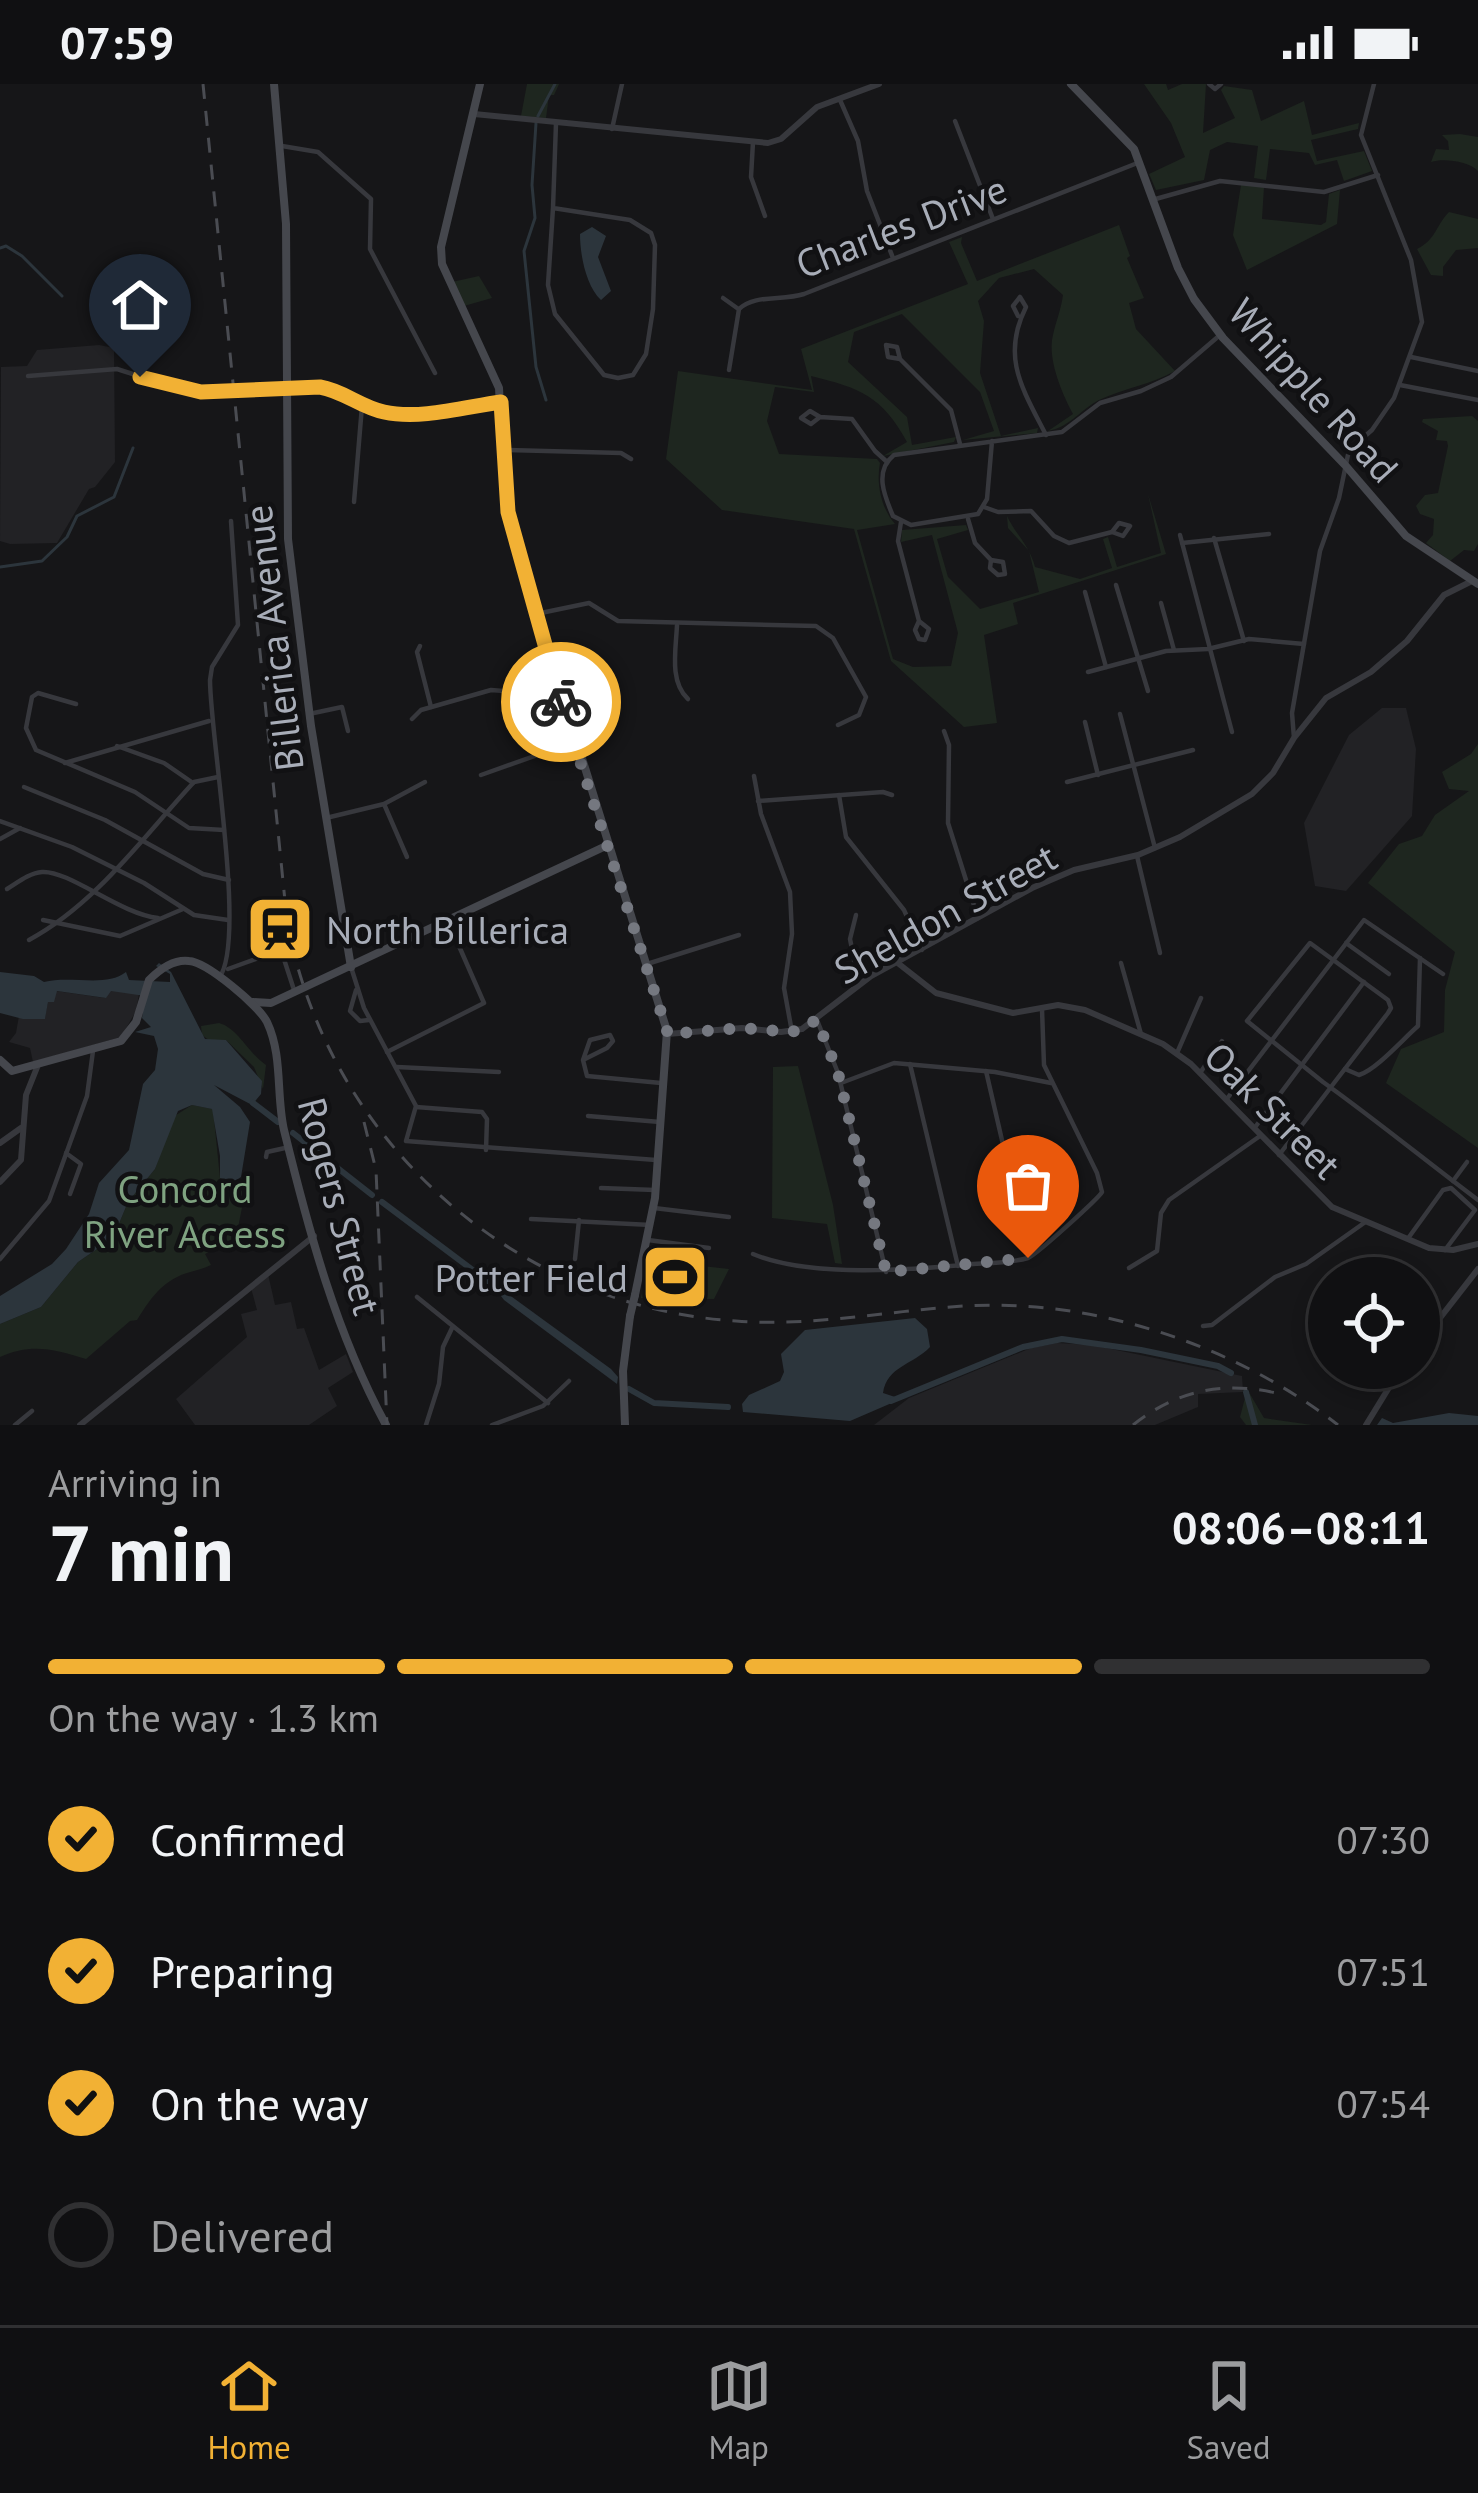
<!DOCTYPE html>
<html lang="en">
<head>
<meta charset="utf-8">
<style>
	body { margin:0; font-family:"PT Sans",sans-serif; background:#19191b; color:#f1f3f6; height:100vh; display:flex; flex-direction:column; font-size:45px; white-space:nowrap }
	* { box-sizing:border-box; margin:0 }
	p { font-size:39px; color:#9c9d9f }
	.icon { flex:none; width:66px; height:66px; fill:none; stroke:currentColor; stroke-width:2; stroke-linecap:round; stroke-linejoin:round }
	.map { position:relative; height:1341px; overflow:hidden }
	.sheet { display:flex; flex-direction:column; background:#101012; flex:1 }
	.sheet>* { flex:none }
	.controls { position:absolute; left:1308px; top:1173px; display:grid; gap:24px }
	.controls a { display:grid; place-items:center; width:132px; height:132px; border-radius:50%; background:#101012; box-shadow:0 6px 18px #0003,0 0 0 3px #303032; font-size:60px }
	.pin { position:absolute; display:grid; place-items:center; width:102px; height:102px; color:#fff; margin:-123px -51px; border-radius:50% 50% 50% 0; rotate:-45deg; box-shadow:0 0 12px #0007 }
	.pin .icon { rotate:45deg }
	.courier { position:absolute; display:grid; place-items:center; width:120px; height:120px; margin:-60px; border:9px solid #f2b134; border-radius:50%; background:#fff; color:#222; box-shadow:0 3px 15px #0007 }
	.headline em { font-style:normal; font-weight:700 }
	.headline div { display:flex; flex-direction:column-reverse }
	.headline { display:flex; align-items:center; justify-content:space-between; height:204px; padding:0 48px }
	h1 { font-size:78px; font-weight:700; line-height:90px }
	.bar { display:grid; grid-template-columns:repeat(4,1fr); gap:18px 12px; align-content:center; height:144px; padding:0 48px }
	.bar i { height:15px; border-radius:9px; background:#303032 }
	.bar .on { background:#f2b134 }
	.bar p { grid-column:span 4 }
	ol { padding:0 48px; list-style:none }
	li { display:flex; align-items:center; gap:36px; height:132px }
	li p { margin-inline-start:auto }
	li .icon { padding:12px; border-radius:50%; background:#f2b134; color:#111; stroke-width:4 }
	li:last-child { color:#9c9d9f }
	li i { width:66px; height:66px; border:6px solid #303032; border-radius:50% }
	.status { display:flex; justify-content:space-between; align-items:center; height:84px; padding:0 60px; background:#101012; direction:ltr }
	.status svg { height:33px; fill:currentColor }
	.menu { display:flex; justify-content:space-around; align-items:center; height:168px; border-top:3px solid #303032; background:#101012; font-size:33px; color:#9c9d9f }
	.menu a { display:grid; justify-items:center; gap:6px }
	.menu .on { color:#f2b134 }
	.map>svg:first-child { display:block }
	.built { fill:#222225 }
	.green { fill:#1e261f }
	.water { fill:#2c353c }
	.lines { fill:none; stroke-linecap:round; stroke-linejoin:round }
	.stream { stroke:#2c353c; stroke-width:3 }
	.canal { stroke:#2c353c; stroke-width:6 }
	.minor { stroke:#37383d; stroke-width:4.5 }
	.tertiary { stroke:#37383d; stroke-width:6 }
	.secondary { stroke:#45474d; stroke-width:8 }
	.rail { stroke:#4a4c52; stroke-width:3; stroke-dasharray:15 12; stroke-linecap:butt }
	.minor-bridge { stroke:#37383d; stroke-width:4.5 }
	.secondary-bridge { stroke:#45474d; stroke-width:8 }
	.done { stroke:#757880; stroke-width:12; stroke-dasharray:0 21.6 }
	.route { stroke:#f2b134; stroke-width:15 }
	.labels { text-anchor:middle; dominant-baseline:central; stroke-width:9; stroke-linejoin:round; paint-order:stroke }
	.street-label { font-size:39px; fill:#a8adb8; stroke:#111113 }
	.poi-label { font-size:39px; fill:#a8adb8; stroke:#111113; text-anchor:start }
	.park-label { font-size:39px; fill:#7fa381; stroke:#111113 }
</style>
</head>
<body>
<div class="status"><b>07:59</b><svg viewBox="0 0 49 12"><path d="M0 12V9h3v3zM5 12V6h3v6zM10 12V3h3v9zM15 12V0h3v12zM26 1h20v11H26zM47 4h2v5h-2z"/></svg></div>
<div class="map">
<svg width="1478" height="1341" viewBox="0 0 1478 1341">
	<rect width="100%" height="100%" fill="#161618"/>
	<g class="built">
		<polygon points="99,261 114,264 115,378 95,403 89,405 57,459 10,460 0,457 1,283 27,282 37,266"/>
		<polygon points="1382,624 1406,624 1416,665 1412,732 1346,807 1315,802 1304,739 1349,651"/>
		<polygon points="110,906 139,910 136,927 121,953 33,978 30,964 9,958 16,949 19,932 45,934 48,917 56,907 105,914"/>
		<polygon points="268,1190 275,1221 291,1218 297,1245 304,1244 319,1286 346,1270 353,1288 328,1304 337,1322 309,1341 195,1341 176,1315 247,1253 241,1230 257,1226 251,1204"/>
		<polygon points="1057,1259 1092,1261 1242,1292 1243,1308 1198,1310 1198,1323 1155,1341 874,1341 909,1314 1031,1264"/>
	</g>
	<g class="green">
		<polygon points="527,0 559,0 554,11 549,11 546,34 521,32"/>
		<polygon points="1144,0 1166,0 1168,6 1182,0 1206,0 1203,49 1235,34 1221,6 1224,2 1252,6 1261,37 1304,17 1312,51 1359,39 1358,45 1311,56 1317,77 1364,67 1372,87 1344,97 1337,76 1315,81 1309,69 1270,65 1266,96 1254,94 1258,62 1227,58 1210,66 1204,96 1156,106 1149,90 1185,73 1171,39"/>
		<path d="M1460 50 1478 53V87C1469 77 1443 74 1431 78L1436 65 1449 66 1448 57 1442 51Z"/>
		<polygon points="1241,101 1264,103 1262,135 1321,141 1326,138 1329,110 1340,106 1337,140 1247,186 1233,151"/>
		<path d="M1449 128 1478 135V164L1456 166 1443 183V192L1431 191 1417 165C1436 156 1436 141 1449 128Z"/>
		<path d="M1119 141 1130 172 1127 174 1144 214 1129 219 1136 245 1175 287C1150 301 1124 304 1099 316 1080 326 1070 343 1048 347L1073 330C1062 309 1047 275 1053 251 1056 237 1061 226 1063 211L1034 185 999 194 978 217 984 237 980 289 1001 352 1038 344 1037 349 963 356 994 347 980 308 902 230 854 248 848 278 907 333 912 361 956 353 954 358 883 372 907 358C882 312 860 304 811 292L814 308 775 303 767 337 779 370 877 375 880 379C876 399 881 424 895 440L857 446 893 575 913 583 951 582 958 549 932 451 901 458 902 446 966 441 968 446 937 455 948 493 980 525 1039 508 1029 467 1008 444 1007 432C1014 448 1030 462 1035 483L1080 495 1112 484 1103 455 1108 453 1117 483 1161 469 1148 410 1166 470 1013 519 1018 540 984 551 997 639 964 643 891 577 854 445 722 426 666 375 678 287 812 306 801 265 968 200 949 158 962 153 961 159 977 197Z"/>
		<polygon points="479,192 492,214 464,222 452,198"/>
		<polygon points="1472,332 1478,337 1478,460 1474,467 1464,466 1450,477 1426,459 1433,451 1434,435 1420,430 1416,422 1425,411 1438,409 1448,362 1447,357 1436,356 1438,347 1422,338 1423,335"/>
		<polygon points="1478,660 1478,1064 1386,999 1401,965 1444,948 1445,906 1455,868 1368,799 1399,760 1422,752 1435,731 1469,707 1449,705 1442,688 1471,670"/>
		<path d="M219 939C238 944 248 969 266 981L263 1005 254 983 226 956 210 957 202 951 201 942Z"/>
		<polygon points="798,982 833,1121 842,1180 835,1179 827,1140 772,1134 773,983"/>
		<path d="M192 1021 213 1025 220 1094 247 1098 236 1154 205 1170 211 1181C201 1186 192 1187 181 1191 159 1201 149 1217 137 1236L130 1237 86 1275C54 1265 31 1259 0 1273V1240L41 1223 78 1178 113 1154 128 1118 155 1085 173 1033Z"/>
		<polygon points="648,1176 729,1185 714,1215 641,1214"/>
		<polygon points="1246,1310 1250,1310 1264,1334 1312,1341 1246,1341 1240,1333"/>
	</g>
	<g class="water">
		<path d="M592 143 606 152 598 173 611 207 601 216C586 202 580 171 580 150Z"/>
		<path d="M159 879 171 888 205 955 226 956 262 997 261 1010 252 1021 214 1001 240 1023 250 1038 241 1093 232 1099 220 1094V1072L212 1025 192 1021 178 1027 155 1085 128 1118 113 1154 78 1178 41 1223 0 1240V1212L52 1180 66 1165 89 1130 99 1099 129 1066 143 1000 155 986 158 965 154 952 135 948 151 943 142 934 145 912 111 907 106 914 57 907 54 918H48L45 935H23L0 929V888L34 892 44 898C71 891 106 904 126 888L129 896 170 898V890L156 882Z"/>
		<polygon points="504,1207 611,1285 618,1293 617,1300 504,1216 501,1212"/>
		<path d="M915 1234 927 1245 930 1263C913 1281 887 1282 883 1309L895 1313 894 1318 850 1337 743 1328 742 1320 749 1311 780 1297 784 1288 781 1270 805 1246Z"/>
		<polygon points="1449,1329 1478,1332 1478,1341 1377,1341 1382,1334 1393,1339"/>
	</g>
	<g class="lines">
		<g class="stream">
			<polyline points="538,32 555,0"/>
			<polyline points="536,39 532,101 535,134 524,167 536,283 546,316"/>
			<polyline points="0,164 6,162 22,172 62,212"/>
			<polyline points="0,483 42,477 67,453 77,432 114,413 133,364"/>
		</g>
		<g class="canal">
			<polyline points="253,1019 278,1038"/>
			<polyline points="293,1049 372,1111"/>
			<polyline points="382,1118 506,1211"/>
			<polyline points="629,1305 654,1319 728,1323"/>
			<polyline points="1246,1308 1255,1341"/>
			<polyline points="891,1317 1023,1263 1062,1255 1141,1266 1218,1282 1231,1289"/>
		</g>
		<g class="minor">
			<polyline points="1209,0 1215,5 1221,0"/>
			<polyline points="840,16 858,57 867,107 893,174"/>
			<polyline points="955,37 993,135"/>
			<polyline points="612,45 622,0"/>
			<polyline points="753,58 751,93 765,132"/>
			<polyline points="282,62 318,68 371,115 370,165 435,289"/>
			<polyline points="1152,116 1220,97 1324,108 1378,91"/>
			<polyline points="553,124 548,201 555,230 604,291 618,294 633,291 646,270 653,225 655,161 651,149 630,136 553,124 556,39"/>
			<polyline points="723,214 737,224"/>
			<path d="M1018 232 1013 222 1020 213 1026 223C1001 273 1022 304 1046 351"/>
			<polyline points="1411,273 1478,287"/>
			<polyline points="900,275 888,273 886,261 897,263 900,275 951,326 960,360"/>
			<path d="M729 286 739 225C755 210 782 217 804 210L1140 78"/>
			<polyline points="28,292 117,285 183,306 228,306"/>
			<polyline points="1400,301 1478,316"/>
			<polyline points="234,306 330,304 366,323 395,330 501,318"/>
			<polyline points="820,333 811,340 801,334 810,327 820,333 852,335 875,367 886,377"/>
			<path d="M992 357 987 415 978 430 911 441 893 432C884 411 874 387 894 371L1062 348 1100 319 1141 307 1171 293 1220 251"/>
			<polyline points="504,366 621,369 631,375"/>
			<polyline points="354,418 362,322"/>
			<polyline points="984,423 998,428 1031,427 1054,452 1069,459 1112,448 1123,452 1130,442 1119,439 1112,448"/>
			<polyline points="968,435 975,459 991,476 990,484 998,491 1005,490 1003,478 991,476"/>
			<polyline points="901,438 898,457 919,537 915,546 919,555 925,556 929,545 919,537"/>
			<polyline points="1180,451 1232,648"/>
			<polyline points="1214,454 1244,557"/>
			<polyline points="1182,459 1269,450"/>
			<polyline points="1116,501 1148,607"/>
			<polyline points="1085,508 1106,583"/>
			<polyline points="1161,519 1174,566"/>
			<polyline points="536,530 589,519 618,537 816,542 833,554 866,613 859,631 838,641"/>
			<path d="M677 541C676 565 669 598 688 615"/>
			<polyline points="420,562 417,568 431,623"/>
			<polyline points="1088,588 1166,567 1208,565 1249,555 1304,560"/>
			<polyline points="76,620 38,609 32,613 26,644 36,666 135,708 189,744 224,746"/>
			<polyline points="309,630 342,623 348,647"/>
			<polyline points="1120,630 1155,764"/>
			<polyline points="412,635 421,626 491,606 517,608 555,597"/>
			<polyline points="1085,638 1098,691"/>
			<polyline points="944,647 949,661 948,739 978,834"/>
			<polyline points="1294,654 1292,629 1320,467 1339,414 1349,366 1372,346 1394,314 1422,238 1411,176 1361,51 1374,0"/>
			<polyline points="117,662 164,679 193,699"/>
			<polyline points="65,679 209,637"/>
			<polyline points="481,691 574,658"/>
			<polyline points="754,692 761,730 790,808 792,850 784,904 792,948"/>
			<polyline points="1067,698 1193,666"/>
			<polyline points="24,703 105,736 203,790 229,796"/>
			<polyline points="839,711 846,753 904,826 922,866"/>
			<polyline points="758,717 883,708 892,711"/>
			<polyline points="384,720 407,773"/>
			<polyline points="326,734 384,720 425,698"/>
			<polyline points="0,737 72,763 144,799 194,831 228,836"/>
			<polyline points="0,755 20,744"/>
			<polyline points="1137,772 1160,869"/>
			<path d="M7 805C17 799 29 789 42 788 69 786 120 830 158 834"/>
			<polyline points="856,831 850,855 859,900"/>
			<polyline points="43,836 120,852 183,825"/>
			<path d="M29 856C96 820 143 753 194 698L218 693"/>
			<polyline points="1346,859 1389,890"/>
			<polyline points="1121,879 1141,950"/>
			<polyline points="647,880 739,851"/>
			<polyline points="351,883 364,924 416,1022 406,1057 656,1076"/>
			<polyline points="228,885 281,866 295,909"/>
			<path d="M219 894C247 858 210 652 210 596L212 583 238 541 231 437"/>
			<polyline points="356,906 350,927 360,937 369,936"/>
			<polyline points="817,936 838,989 886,1188"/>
			<polyline points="387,968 484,919 448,837"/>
			<polyline points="1177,969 1201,914"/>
			<polyline points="583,976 590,956 610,951 613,957 607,964 583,976 587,992 661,999"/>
			<polyline points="910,980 958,1182"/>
			<polyline points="397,983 499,988"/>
			<path d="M1345 985 1359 991C1376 986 1403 955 1418 942L1420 874"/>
			<polyline points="986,987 1029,1173"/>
			<polyline points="1200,989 1222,957"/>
			<polyline points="841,999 894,979 995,988 1051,999"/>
			<polyline points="1226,1016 1364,836 1443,890"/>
			<polyline points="416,1023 482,1028 487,1035 486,1066"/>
			<polyline points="588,1032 660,1038"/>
			<polyline points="1256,1042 1364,898"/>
			<polyline points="66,1069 81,1080 70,1110"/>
			<path d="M1279 1071 1331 1003 1334 999 1388 929 1391 924 1388 916 1310 859 1247 937 1323 998C1376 1036 1426 1077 1478 1116"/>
			<polyline points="266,1073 267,1068 285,1064"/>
			<polyline points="1453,1097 1467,1078"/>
			<polyline points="601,1104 655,1106"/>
			<polyline points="654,1124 729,1133"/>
			<polyline points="531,1135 651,1141"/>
			<polyline points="1409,1153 1443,1106 1451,1104 1475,1126 1445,1166"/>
			<polyline points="648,1156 709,1164"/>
			<path d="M753 1170C811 1194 911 1186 973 1180 991 1179 1011 1179 1028 1174 1036 1171 1099 1114 1102 1108L1097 1089 1044 981 1042 925"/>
			<polyline points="0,1175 49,1117 87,1012 93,967"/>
			<polyline points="575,1175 579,1136"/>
			<polyline points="1129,1184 1157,1167 1161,1129 1169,1116 1260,1052"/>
			<polyline points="417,1213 548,1319"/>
			<polyline points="1203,1242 1212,1241 1275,1193 1306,1180 1364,1139"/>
			<polyline points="15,1341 32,1327"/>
			<polyline points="426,1341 439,1300 443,1263 452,1244"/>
			<polyline points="492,1341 543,1322 569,1297"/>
		</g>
		<g class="tertiary">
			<polyline points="474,30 768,59 781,55 817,23 879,0"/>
			<polyline points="899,880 936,909 1013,929 1058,921 1085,926 1163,960 1191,980 1332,1123 1429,1164 1453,1166 1478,1160"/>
			<polyline points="667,950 742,944 781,948 802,945 871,892 1032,804 1074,786 1138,771 1180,753 1252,710 1273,689 1294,654 1326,614 1371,588 1407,557 1444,511 1472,497"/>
			<polyline points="0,1059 21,1044"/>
			<polyline points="0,1098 21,1076 26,1011 38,981"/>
			<polyline points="1419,1261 1478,1185"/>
			<polyline points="80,1341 314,1152"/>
			<polyline points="1366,1341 1401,1284"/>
		</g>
		<g class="secondary">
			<polyline points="274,0 286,140 288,455 311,642 351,883"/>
			<polyline points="480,0 441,163 442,180 499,304 505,409 519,472 667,947 655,1114 635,1211"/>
			<polyline points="1071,0 1134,65 1178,184 1194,215 1223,254 1345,381 1406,452 1478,500"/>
			<polyline points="253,918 271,919 608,761"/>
			<path d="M0 976 12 987 121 957 136 938 149 896C159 886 174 875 189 877 207 878 259 922 267 938 283 972 276 1011 284 1046 309 1148 336 1249 386 1341"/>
			<polyline points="625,1341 623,1287 630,1232"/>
		</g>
		<g class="rail">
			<path d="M203 0 287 837C327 1056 513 1223 736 1237 811 1243 887 1227 963 1222 1094 1214 1235 1261 1338 1341"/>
			<polyline points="364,1038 376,1086 387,1341"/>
			<path d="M1133 1341C1177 1306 1225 1296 1280 1310"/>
		</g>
		<polyline class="minor-bridge" points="229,306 234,306"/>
		<polyline class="secondary-bridge" points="630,1232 635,1211"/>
	</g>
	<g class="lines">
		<polyline class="done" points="561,618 668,950 742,944 792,948 817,936 838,989 886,1188 1028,1174"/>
		<path class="route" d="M140 293 201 308 320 303C344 307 360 323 384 328 420 336 465 323 501 318L508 428 561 618"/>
	</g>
	<defs>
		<g id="station-square" transform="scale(3.45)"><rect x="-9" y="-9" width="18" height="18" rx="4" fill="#f2b134" stroke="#111113"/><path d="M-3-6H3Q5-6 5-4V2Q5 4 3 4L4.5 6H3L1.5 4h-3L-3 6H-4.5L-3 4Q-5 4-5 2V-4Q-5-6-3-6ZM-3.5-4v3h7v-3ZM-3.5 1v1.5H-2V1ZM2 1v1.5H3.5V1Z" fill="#111"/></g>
		<g id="stadium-square" transform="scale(3.45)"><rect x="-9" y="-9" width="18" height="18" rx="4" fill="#f2b134" stroke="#111113"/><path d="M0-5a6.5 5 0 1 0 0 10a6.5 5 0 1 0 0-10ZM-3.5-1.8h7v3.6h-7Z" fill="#111"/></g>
	</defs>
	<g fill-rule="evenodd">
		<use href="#station-square" x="280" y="845"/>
		<use href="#stadium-square" x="675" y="1193"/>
	</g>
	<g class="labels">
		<g class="street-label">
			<text transform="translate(901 142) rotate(-21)">Charles Drive</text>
			<text transform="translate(1314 306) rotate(48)">Whipple Road</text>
			<text transform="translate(273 554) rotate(-97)">Billerica Avenue</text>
			<text transform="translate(945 829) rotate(-29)">Sheldon Street</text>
			<text transform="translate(1273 1026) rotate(45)">Oak Street</text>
			<text transform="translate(340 1122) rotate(75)">Rogers Street</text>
		</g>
		<g class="poi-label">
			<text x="326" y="845">North Billerica</text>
			<text x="628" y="1193" text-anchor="end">Potter Field</text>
		</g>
		<g class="park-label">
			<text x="185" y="1104">Concord<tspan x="185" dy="45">River Access</tspan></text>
		</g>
	</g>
</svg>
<div class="controls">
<a><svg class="icon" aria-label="locate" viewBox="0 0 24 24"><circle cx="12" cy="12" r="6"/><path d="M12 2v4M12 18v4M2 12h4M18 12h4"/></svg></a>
</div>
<div class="pin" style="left:1028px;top:1174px;background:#ea580c"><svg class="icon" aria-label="bag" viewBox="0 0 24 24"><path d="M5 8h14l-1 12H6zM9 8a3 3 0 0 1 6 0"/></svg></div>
<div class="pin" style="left:140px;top:293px;background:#1f2937"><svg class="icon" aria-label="home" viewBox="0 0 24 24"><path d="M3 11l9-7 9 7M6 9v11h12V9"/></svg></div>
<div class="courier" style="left:561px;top:618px"><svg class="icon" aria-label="bike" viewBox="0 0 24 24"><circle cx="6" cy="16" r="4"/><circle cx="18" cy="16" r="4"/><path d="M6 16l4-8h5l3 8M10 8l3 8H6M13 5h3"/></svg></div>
</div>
<section class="sheet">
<div class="headline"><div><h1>7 min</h1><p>Arriving in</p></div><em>08:06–08:11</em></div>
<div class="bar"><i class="on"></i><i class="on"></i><i class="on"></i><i></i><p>On the way · 1.3 km</p></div>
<ol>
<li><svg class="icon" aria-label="check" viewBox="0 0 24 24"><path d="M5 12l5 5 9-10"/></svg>Confirmed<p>07:30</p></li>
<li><svg class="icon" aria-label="check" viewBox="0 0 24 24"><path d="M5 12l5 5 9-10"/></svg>Preparing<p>07:51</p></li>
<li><svg class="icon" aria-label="check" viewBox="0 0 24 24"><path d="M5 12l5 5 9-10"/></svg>On the way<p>07:54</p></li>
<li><i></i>Delivered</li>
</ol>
</section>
<nav class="menu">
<a class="on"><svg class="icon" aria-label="home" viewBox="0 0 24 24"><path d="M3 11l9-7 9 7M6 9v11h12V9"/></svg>Home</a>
<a><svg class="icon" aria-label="map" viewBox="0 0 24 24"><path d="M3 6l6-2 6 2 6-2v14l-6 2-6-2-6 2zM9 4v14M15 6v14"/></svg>Map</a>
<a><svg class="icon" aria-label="saved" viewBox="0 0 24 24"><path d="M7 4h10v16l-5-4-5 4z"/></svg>Saved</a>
</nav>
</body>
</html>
